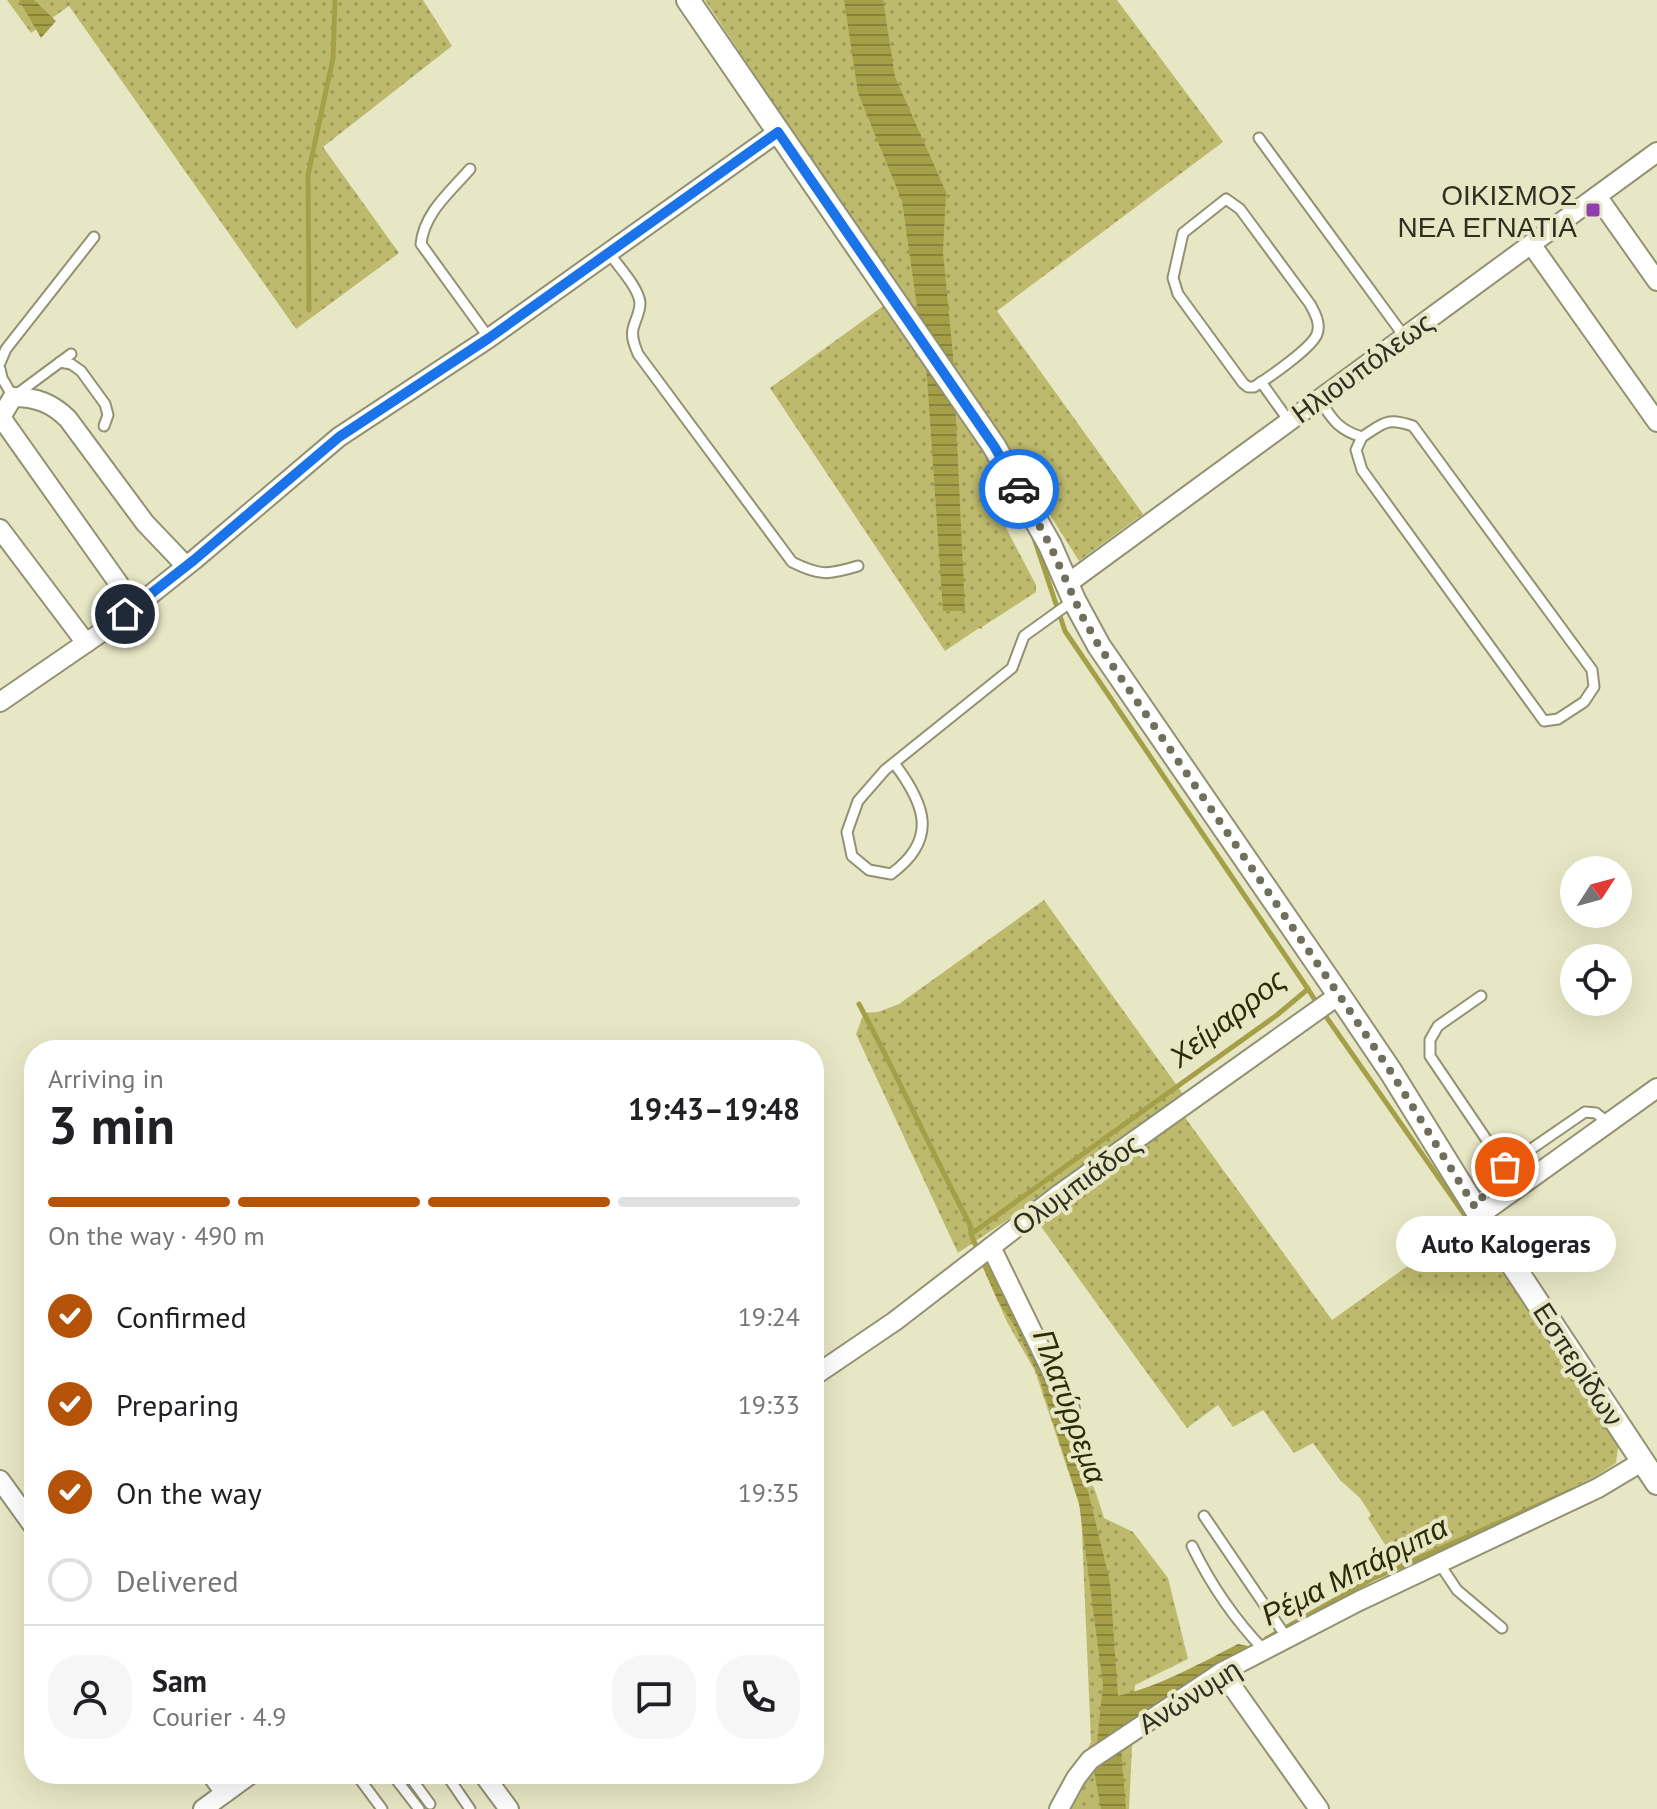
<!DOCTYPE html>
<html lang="en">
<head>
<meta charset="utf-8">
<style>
	body { margin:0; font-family:"PT Sans",sans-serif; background:#f6f6f6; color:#202124; height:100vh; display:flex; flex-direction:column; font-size:30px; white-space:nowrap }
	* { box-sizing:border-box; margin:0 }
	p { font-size:26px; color:#757577 }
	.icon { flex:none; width:44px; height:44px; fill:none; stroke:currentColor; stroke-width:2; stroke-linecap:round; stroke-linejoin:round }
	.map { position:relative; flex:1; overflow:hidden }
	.details { position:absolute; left:24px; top:1040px; width:800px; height:744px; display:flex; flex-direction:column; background:#fff; border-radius:32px; box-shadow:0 8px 32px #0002 }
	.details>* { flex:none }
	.needle { width:52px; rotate:54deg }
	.tools { position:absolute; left:1560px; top:856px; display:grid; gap:16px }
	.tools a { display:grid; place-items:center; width:72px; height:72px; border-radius:50%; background:#fff; box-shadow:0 8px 32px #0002; font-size:40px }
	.pin { position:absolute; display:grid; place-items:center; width:68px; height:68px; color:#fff; margin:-34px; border:4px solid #fff; border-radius:50%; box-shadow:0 2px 8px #0007 }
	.courier { position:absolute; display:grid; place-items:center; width:80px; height:80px; margin:-40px; border:6px solid #1a73e8; border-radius:50%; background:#fff; color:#222; box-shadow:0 2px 10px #0007 }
	.bubble { position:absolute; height:56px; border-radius:28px; background:#fff; box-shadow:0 8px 32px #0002; font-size:26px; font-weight:700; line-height:56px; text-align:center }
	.summary em { font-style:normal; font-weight:700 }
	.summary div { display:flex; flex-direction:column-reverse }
	.summary { display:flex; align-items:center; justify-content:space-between; height:136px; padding:0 24px }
	h1 { font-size:52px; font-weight:700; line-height:60px }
	.bar { display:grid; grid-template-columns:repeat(4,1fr); gap:12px 8px; align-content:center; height:96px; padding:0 24px }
	.bar i { height:10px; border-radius:6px; background:#e0e0e0 }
	.bar .on { background:#b45309 }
	.bar p { grid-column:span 4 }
	.line { display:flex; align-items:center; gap:20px; padding:0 24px; border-top:2px solid #e0e0e0 }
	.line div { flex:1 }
	.round { display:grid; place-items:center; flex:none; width:84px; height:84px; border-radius:32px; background:#f6f6f6 }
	ol { padding:0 24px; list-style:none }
	li { display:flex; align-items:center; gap:24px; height:88px }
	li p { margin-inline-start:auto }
	li .icon { padding:8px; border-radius:50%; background:#b45309; color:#fff; stroke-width:4 }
	li:last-child { color:#757577 }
	li i { width:44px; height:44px; border:4px solid #e0e0e0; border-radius:50% }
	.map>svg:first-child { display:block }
	.grass { fill:url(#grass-dots) }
	.water { fill:url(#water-rules) }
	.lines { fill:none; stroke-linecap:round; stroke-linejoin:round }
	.stream { stroke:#a5a047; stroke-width:5 }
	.service-casing { stroke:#929172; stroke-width:13 }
	.minor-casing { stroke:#929172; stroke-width:22 }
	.tertiary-casing { stroke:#929172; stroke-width:26 }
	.service { stroke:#fff; stroke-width:9 }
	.minor { stroke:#fff; stroke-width:18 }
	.tertiary { stroke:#fff; stroke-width:22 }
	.done { stroke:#706f5b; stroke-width:8; stroke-dasharray:0 14.4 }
	.route { stroke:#1a73e8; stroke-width:10 }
	.poi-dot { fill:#903fae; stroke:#e8e7c5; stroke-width:3 }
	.labels { text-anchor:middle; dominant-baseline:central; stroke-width:8; stroke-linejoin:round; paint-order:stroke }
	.poi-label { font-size:28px; fill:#2f2f22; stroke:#e8e7c5; text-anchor:end }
	.street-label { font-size:28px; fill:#2f2f22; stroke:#e8e7c5 }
	.water-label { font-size:30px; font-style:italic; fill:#2d2b03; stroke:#e8e7c5 }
</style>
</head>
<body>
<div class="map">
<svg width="1657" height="1809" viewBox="0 0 1657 1809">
	<defs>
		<pattern id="grass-dots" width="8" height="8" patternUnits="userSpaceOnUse" patternTransform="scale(2)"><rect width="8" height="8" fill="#beba6d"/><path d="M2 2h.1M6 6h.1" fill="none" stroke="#9b9859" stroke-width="1.8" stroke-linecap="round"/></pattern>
		<pattern id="water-rules" width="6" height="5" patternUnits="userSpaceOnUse" patternTransform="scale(2)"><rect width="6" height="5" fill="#a5a047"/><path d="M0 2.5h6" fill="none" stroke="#87833b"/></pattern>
	</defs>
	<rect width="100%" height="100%" fill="#e8e7c5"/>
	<g class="grass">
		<polygon points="7,0 423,0 452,46 323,147 399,253 296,329 69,6 31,33"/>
		<polygon points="705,0 1117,0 1223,142 997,311 1143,514 1079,561 1001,437 963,381 1026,514 1006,528 1036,585 1036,592 982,627 982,629 979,628 945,651 770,388 886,304 880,263"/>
		<polygon points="1044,900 1183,1094 1037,1200 958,1253 856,1034 864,1013 878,1012 899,1004"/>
		<polygon points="1184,1116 1332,1320 1472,1220 1619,1440 1616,1463 1595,1477 1402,1571 1368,1518 1371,1515 1360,1498 1340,1480 1313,1443 1294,1453 1263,1410 1233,1427 1218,1405 1187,1428 1037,1221"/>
		<polygon points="983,1262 1037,1351 1096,1493 1104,1518 1133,1532 1168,1578 1188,1659 1135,1685 1129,1809 1058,1809 1091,1742 1081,1510 1035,1371 1007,1322 981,1263"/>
	</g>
	<g class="water">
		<polygon points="19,0 34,0 56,21 41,38"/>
		<polygon points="844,0 883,0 895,77 946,192 943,252 953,355 965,611 943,611 927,377 902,201 858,93"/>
		<path d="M981 1263 1013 1311 1044 1372 1088 1491 1110 1582 1118 1696C1160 1686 1199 1664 1238 1644L1252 1647 1191 1681 1120 1735 1126 1809H1101L1094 1771 1103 1685 1079 1503 1039 1377 1015 1327 998 1301Z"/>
	</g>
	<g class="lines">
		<g class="stream">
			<polyline points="309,310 308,175 333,58 335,0"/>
			<polyline points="1308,989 1320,1008 1499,1264"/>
			<path d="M859 1004C898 1077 932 1152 970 1225L971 1234 978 1251"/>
			<polyline points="971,1234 1277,1015 1308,989 1065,631 1033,535"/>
			<polyline points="983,1261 997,1287"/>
			<polyline points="1266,1639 1372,1579 1573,1490"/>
		</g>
		<g class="service-casing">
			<g id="service">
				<polyline points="1259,138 1404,336"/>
				<path d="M470 169C450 192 424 213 421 244L489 338"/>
				<path d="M1226 199 1240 209 1310 304C1315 313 1321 324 1317 334 1312 348 1268 378 1254 387H1248L1243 383 1178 294 1173 278 1183 233Z"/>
				<path d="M609 253C618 266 639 288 640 303 640 313 635 320 633 329 631 338 635 346 638 354L792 562C820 576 828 575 858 566"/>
				<polyline points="60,362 71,364 81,371 105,404 108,415 104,426"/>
				<polyline points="0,363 6,349 94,237"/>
				<polyline points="0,369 2,378 13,397 71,354"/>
				<polyline points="1261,382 1289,421"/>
				<path d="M1319 399C1332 419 1338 430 1362 437 1384 423 1386 417 1413 426L1592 670 1594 687 1584 702 1558 719 1544 721 1362 470 1356 450 1362 437"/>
				<path d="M894 763C925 804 939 839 891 874L869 870 852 856 847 832 858 801 885 770 1012 668 1024 636 1074 600"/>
				<polyline points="1505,1167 1585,1112 1596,1113 1608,1123"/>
				<polyline points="1475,1207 1505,1167 1430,1056 1430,1040 1438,1026 1481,996"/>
				<polyline points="1204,1516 1287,1638"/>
				<path d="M1192 1546C1211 1585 1234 1619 1264 1650"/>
				<polyline points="1439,1563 1457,1590 1502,1628"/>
				<polyline points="356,1774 382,1809"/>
				<polyline points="392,1774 419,1809"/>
				<polyline points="408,1774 430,1804"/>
				<polyline points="446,1774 470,1809"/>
			</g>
		</g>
		<g class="minor-casing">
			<g id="minor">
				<polyline points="1597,196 1657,281"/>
				<polyline points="1531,244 1657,422"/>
				<polyline points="0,416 119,584 125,614"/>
				<path d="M1 417 13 397C36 397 52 403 68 419L145 523 186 566"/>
				<polyline points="0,529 86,643"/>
				<polyline points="1067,584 1657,152"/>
				<polyline points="0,702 115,623 194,560 339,437 489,338 778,132"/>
				<polyline points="1480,1215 1657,1088"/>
				<polyline points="991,1247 1070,1409"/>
				<polyline points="814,1376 895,1321 1061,1193 1339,995"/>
				<polyline points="0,1480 34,1527"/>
				<polyline points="1222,1672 1319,1809"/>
				<polyline points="211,1774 225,1793"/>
				<polyline points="483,1774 509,1809"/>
				<polyline points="203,1809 251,1774"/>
				<polyline points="1059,1809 1076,1778 1090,1760 1222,1672 1359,1601 1598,1488 1643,1461"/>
			</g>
		</g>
		<g class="tertiary-casing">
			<polyline id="tertiary" points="688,0 994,446 1050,545 1074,600 1099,646 1339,995 1391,1072 1479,1214 1657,1483"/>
		</g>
		<use href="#service" class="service"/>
		<use href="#minor" class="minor"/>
		<use href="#tertiary" class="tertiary"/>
	</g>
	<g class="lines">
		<polyline class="done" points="1019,489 1050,545 1082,616 1099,646 1339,995 1391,1072 1475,1207 1505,1167"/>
		<polyline class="route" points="125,614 194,560 339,437 489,338 778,132 994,446 1019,489"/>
	</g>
	<rect class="poi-dot" x="1585" y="202" width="16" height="16" rx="4"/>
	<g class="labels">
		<g class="poi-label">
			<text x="1577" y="194">ΟΙΚΙΣΜΟΣ<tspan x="1577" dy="32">ΝΕΑ ΕΓΝΑΤΙΑ</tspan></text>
		</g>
		<g class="street-label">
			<text transform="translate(1362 367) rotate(-36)">Ηλιουπόλεως</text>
			<text transform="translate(1076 1184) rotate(-36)">Ολυμπιάδος</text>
			<text transform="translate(1579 1364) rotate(57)">Εσπερίδων</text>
			<text transform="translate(1189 1696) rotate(-32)">Ανώνυμη</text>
		</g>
		<g class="water-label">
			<text transform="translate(1227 1017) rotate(-38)">Χείμαρρος</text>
			<text transform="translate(1071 1406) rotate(70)">Πλατύρρεμα</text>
			<text transform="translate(1354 1570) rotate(-27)">Ρέμα Μπάρμπα</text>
		</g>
	</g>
</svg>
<div class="tools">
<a><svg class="needle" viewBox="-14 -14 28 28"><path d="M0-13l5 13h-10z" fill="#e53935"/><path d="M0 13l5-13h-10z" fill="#757577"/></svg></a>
<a><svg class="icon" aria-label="locate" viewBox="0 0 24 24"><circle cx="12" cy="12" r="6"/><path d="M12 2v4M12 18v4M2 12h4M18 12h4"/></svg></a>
</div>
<div class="pin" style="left:1505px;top:1167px;background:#ea580c"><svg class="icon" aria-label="bag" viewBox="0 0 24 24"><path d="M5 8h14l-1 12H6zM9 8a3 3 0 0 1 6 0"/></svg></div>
<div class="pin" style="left:125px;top:614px;background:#1f2937"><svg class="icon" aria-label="home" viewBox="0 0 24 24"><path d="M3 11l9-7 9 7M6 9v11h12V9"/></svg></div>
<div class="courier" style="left:1019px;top:489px"><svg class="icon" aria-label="car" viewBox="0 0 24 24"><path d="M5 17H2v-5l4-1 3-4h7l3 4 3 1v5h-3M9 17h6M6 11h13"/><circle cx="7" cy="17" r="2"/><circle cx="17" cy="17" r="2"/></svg></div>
<div class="bubble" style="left:1396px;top:1216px;width:220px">Auto Kalogeras</div>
<section class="details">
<div class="summary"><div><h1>3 min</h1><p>Arriving in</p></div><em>19:43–19:48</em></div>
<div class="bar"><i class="on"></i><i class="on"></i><i class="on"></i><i></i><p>On the way · 490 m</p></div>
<ol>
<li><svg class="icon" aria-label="check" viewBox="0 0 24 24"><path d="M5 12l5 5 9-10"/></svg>Confirmed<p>19:24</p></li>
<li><svg class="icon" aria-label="check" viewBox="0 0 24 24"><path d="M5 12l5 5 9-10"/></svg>Preparing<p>19:33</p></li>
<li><svg class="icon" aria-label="check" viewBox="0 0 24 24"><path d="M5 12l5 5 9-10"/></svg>On the way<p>19:35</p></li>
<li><i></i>Delivered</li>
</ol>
<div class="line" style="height:144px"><a class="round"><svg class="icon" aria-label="person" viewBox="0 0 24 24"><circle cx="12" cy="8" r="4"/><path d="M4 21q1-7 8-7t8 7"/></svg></a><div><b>Sam</b><p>Courier · 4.9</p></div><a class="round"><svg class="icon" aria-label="chat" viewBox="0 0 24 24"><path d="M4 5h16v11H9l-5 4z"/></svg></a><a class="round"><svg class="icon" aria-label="phone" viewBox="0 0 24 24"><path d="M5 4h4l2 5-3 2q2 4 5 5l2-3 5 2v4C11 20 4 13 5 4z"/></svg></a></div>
</section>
</div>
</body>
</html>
